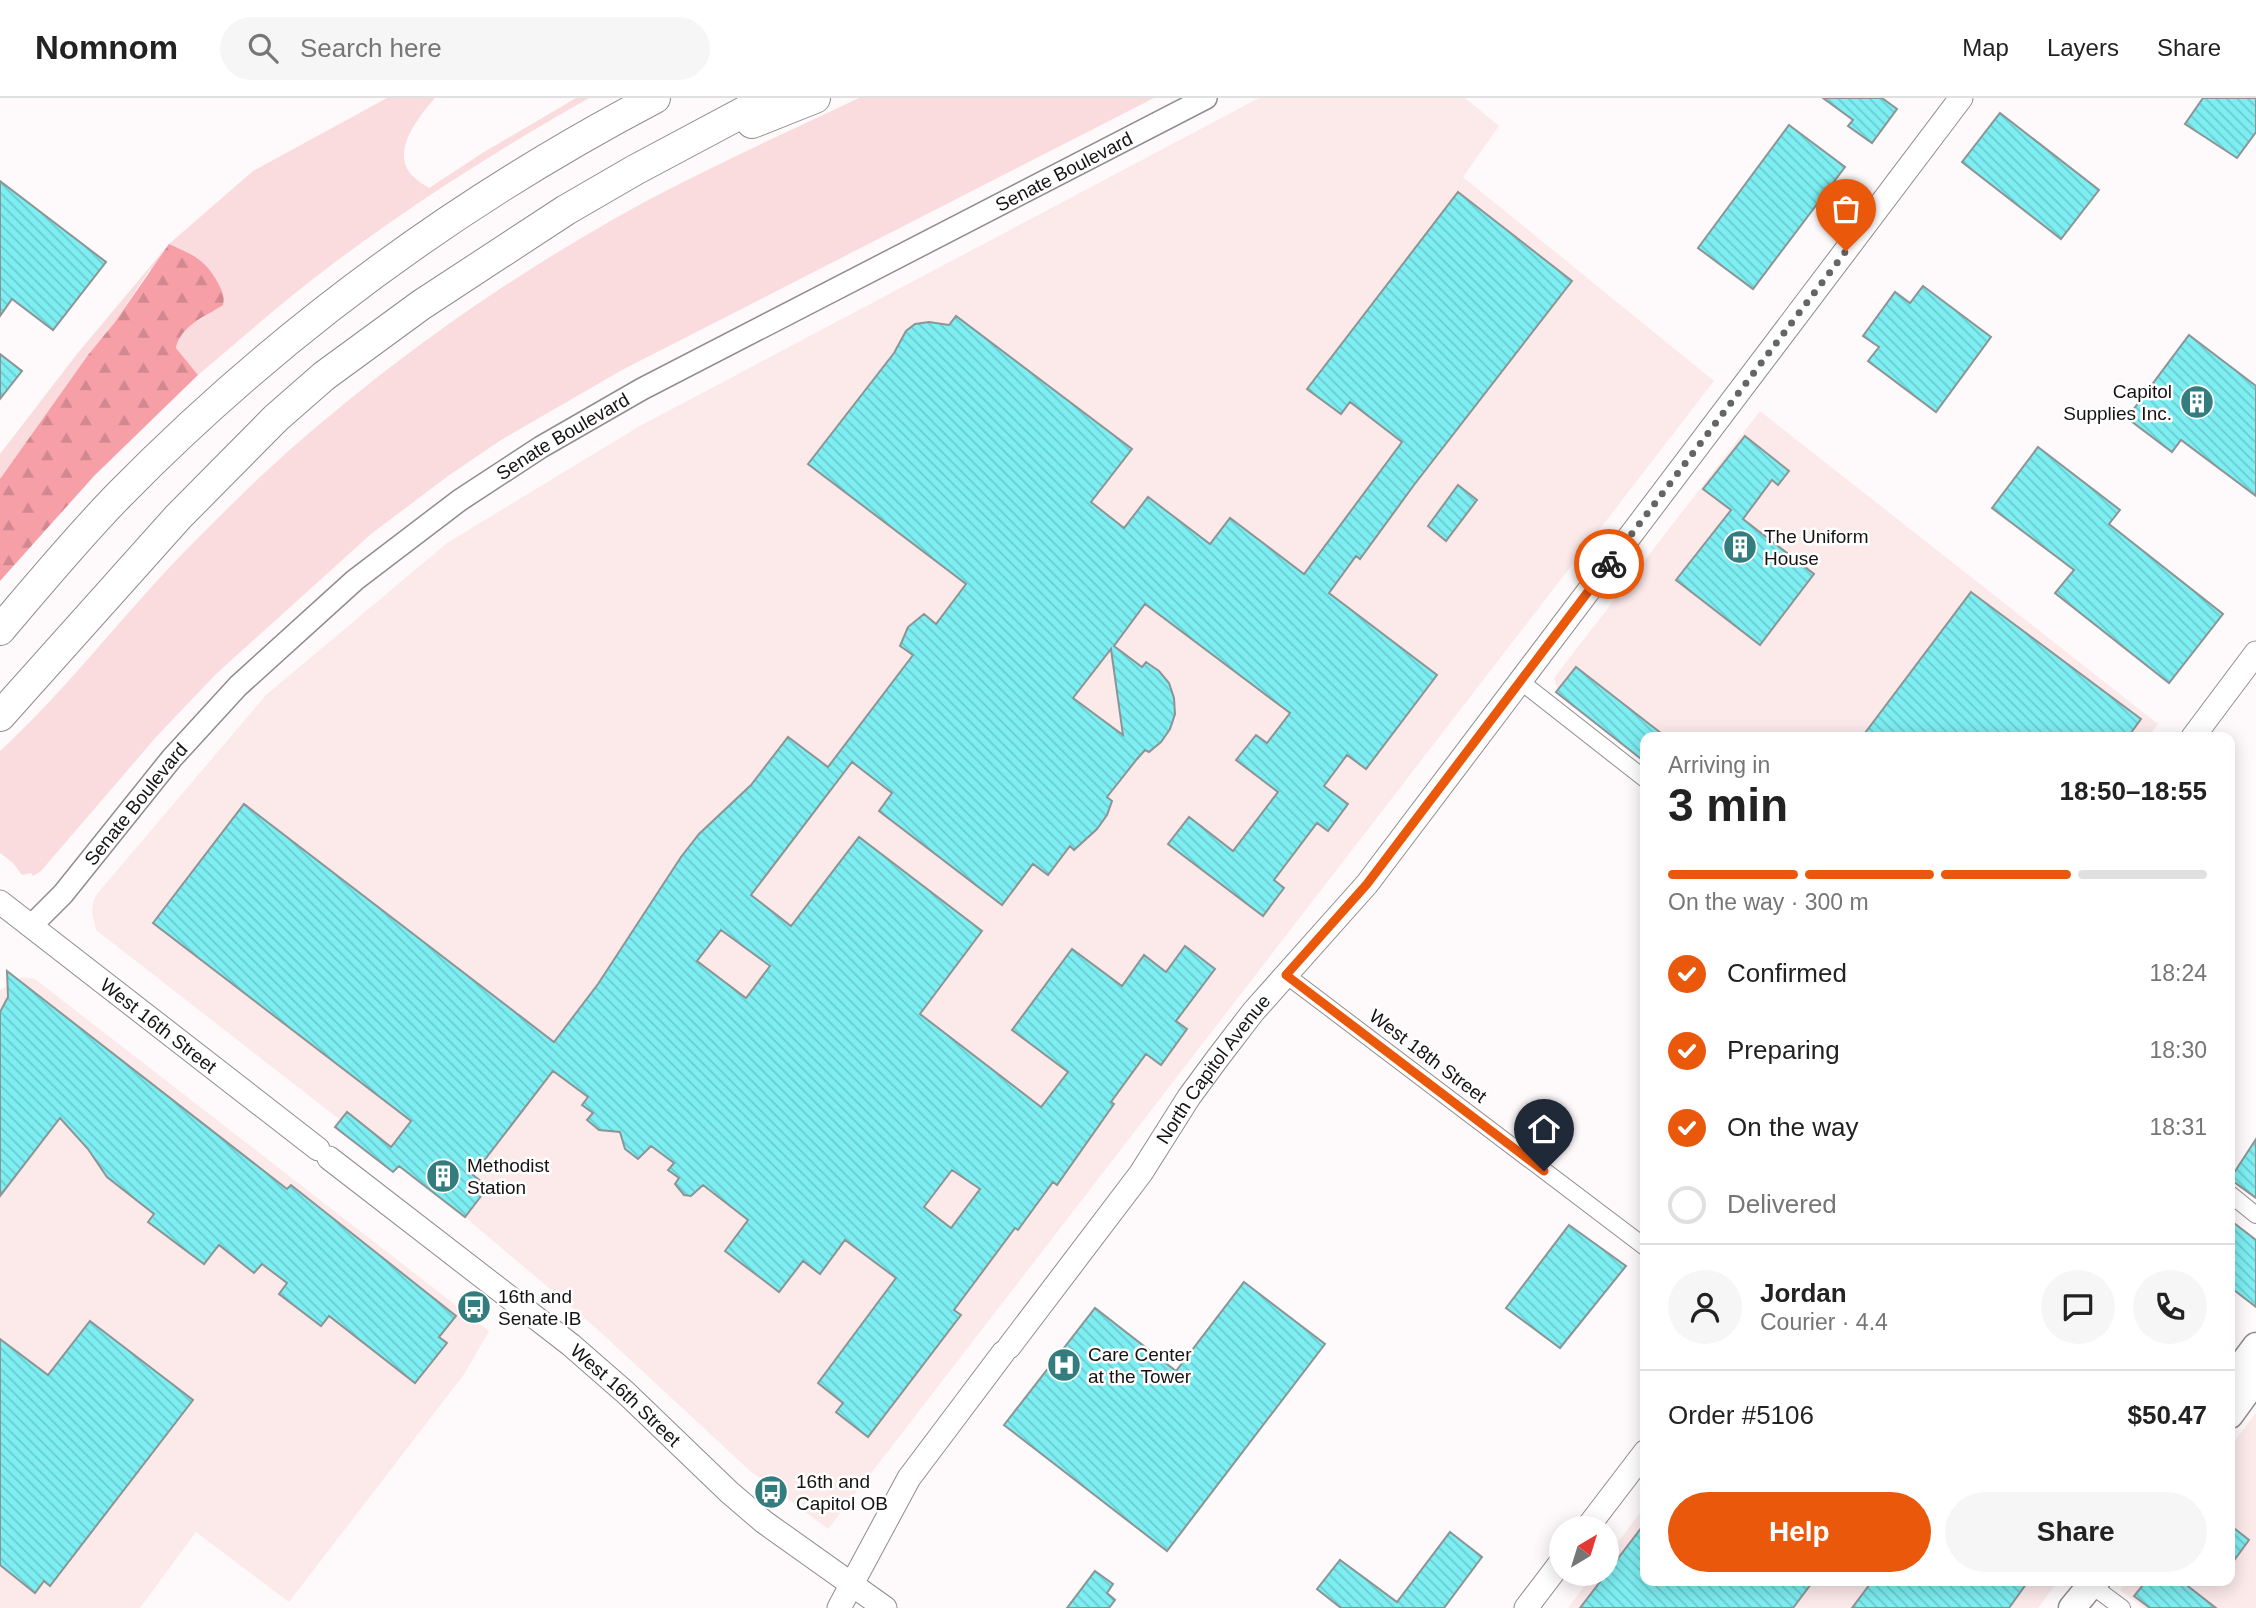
<!DOCTYPE html>
<html lang="en">
<head>
<meta charset="utf-8">
<style>
	body { margin:0; font-family:Arial,sans-serif; background:#f6f6f6; color:#222; height:100vh; display:flex; flex-direction:column; font-size:26px; white-space:nowrap }
	* { box-sizing:border-box; margin:0 }
	p { font-size:23px; color:#767676 }
	.icon { flex:none; width:38px; height:38px; fill:none; stroke:currentColor; stroke-width:2; stroke-linecap:round; stroke-linejoin:round }
	.map { position:relative; flex:1; overflow:hidden }
	.panel { position:absolute; left:1640px; top:634px; width:595px; height:854px; display:flex; flex-direction:column; background:#fff; border-radius:14px; box-shadow:0 4px 18px #0003 }
	.panel>* { flex:none }
	.needle { width:46px; rotate:38deg }
	.controls { position:absolute; left:1549px; top:1418px; display:grid; gap:14px }
	.controls a { display:grid; place-items:center; width:70px; height:70px; border-radius:50%; background:#fff; box-shadow:0 4px 18px #0003; font-size:35px }
	.pin { position:absolute; display:grid; place-items:center; width:60px; height:60px; color:#fff; margin:-72px -30px; border-radius:50% 50% 50% 0; rotate:-45deg; box-shadow:0 0 7px #0007 }
	.pin .icon { rotate:45deg }
	.courier { position:absolute; display:grid; place-items:center; width:70px; height:70px; margin:-35px; border:5px solid #ea580c; border-radius:50%; background:#fff; color:#222; box-shadow:0 2px 9px #0007 }
	.headline em { font-style:normal; font-weight:600 }
	.headline div { display:flex; flex-direction:column-reverse }
	.headline { display:flex; align-items:center; justify-content:space-between; height:119px; padding:0 28px }
	h1 { font-size:46px; font-weight:600; line-height:52px }
	.bar { display:grid; grid-template-columns:repeat(4,1fr); gap:10px 7px; align-content:center; height:84px; padding:0 28px }
	.bar i { height:9px; border-radius:5px; background:#e0e0e0 }
	.bar .current { background:#ea580c }
	.bar p { grid-column:span 4 }
	.line { display:flex; align-items:center; gap:18px; padding:0 28px; border-top:2px solid #e0e0e0 }
	.line div { flex:1 }
	.round { display:grid; place-items:center; flex:none; width:74px; height:74px; border-radius:37px; background:#f6f6f6 }
	ol { padding:0 28px; list-style:none }
	li { display:flex; align-items:center; gap:21px; height:77px }
	li p { margin-inline-start:auto }
	li .icon { padding:7px; border-radius:50%; background:#ea580c; color:#fff; stroke-width:4 }
	li:last-child { color:#767676 }
	li i { width:38px; height:38px; border:4px solid #e0e0e0; border-radius:50% }
	.button { display:flex; gap:14px; margin-top:auto; padding:14px 28px }
	.button a { flex:1; height:80px; border-radius:42px; background:#ea580c; color:#fff; font-size:28px; font-weight:600; line-height:80px; text-align:center }
	.button a+a { background:#f6f6f6; color:#222 }
	header { display:flex; align-items:center; gap:42px; box-sizing:border-box; height:98px; padding:0 35px; background:#fff; border-bottom:2px solid #e0e0e0 }
	header strong { font-size:33px }
	nav { display:flex; gap:38px; margin-inline-start:auto; font-size:24px }
	.search { width:490px; height:63px; background:#f6f6f6; display:flex; align-items:center; gap:18px; box-sizing:border-box; padding:0 24px; border-radius:38px; color:#767676; font-size:26px }
	.map>svg:first-child { display:block }
	.built { fill:#fceaeb }
	.grass { fill:#fbdcde }
	.forest { fill:url(#forest-firs) }
	.building { fill:url(#building-back-hatch); stroke:#8c9494; stroke-width:2; fill-rule:evenodd }
	.lines { fill:none; stroke-linecap:round; stroke-linejoin:round }
	.minor-casing { stroke:#938c8c; stroke-width:18 }
	.tertiary-casing { stroke:#938c8c; stroke-width:24 }
	.secondary-casing { stroke:#938c8c; stroke-width:25 }
	.primary-casing { stroke:#938c8c; stroke-width:29 }
	.motorway-casing { stroke:#938c8c; stroke-width:32 }
	.minor { stroke:#fff; stroke-width:16 }
	.tertiary { stroke:#fff; stroke-width:21 }
	.secondary { stroke:#fff; stroke-width:23 }
	.primary { stroke:#fff; stroke-width:26 }
	.motorway { stroke:#fff; stroke-width:30 }
	.done { stroke:#676464; stroke-width:7; stroke-dasharray:0 12.6 }
	.route { stroke:#ea580c; stroke-width:9 }
	.labels { text-anchor:middle; dominant-baseline:central; stroke-width:5; stroke-linejoin:round; paint-order:stroke }
	.street-label { font-size:19px; fill:#161314; stroke:#fff }
	.poi-label { font-size:19px; fill:#161314; stroke:#fff; text-anchor:start }
</style>
</head>
<body>
<header>
<strong>Nomnom</strong>
<div class="search"><svg class="icon" aria-label="search" viewBox="0 0 24 24"><circle cx="10" cy="10" r="6"/><path d="M15 15l6 6"/></svg>Search here</div>
<nav><a>Map</a><a>Layers</a><a>Share</a></nav>
</header>
<div class="map">
<svg width="2256" height="1510" viewBox="0 0 2256 1510">
	<defs>
		<pattern id="forest-firs" width="22" height="20" patternUnits="userSpaceOnUse" patternTransform="scale(1.75)"><rect width="22" height="20" fill="#f69fa7"/><path d="M5 1l3.5 6h-7zM16 11l3.5 6h-7z" fill="#d2888f"/></pattern>
		<pattern id="building-back-hatch" width="6" height="6" patternUnits="userSpaceOnUse" patternTransform="scale(1.75)"><rect width="6" height="6" fill="#7deef2"/><path d="M-1 5l2 2M0 0l6 6M5-1l2 2" fill="none" stroke="#6bcbcf"/></pattern>
	</defs>
	<rect width="100%" height="100%" fill="#fef9fa"/>
	<g class="built">
		<polygon points="1259,0 1465,0 1499,28 1463,79 1714,283 828,1431 749,1372 596,1230 465,1119 96,832 92,815 93,804 97,796 266,597 447,445 638,329"/>
		<polygon points="1760,313 2158,626 2148,639 1645,639 1645,658 1557,590 1554,580"/>
		<polygon points="22,879 35,881 489,1233 465,1275 289,1504 196,1434 140,1510 0,1510 0,892"/>
		<polygon points="2256,1315 2256,1510 2144,1510 2120,1492 2128,1482 2230,1482 2230,1349"/>
		<polygon points="1645,1408 1645,1482 2058,1483 2038,1510 1568,1510 1594,1475 1606,1475 1607,1459"/>
	</g>
	<g class="grass">
		<path d="M387 0H435C421 16 399 43 405 66 409 78 420 84 429 90L484 54 576 0H589C501 50 415 104 334 165 287 200 243 239 198 277L176 250C180 233 190 226 205 219L150 171 115 224 88 257 0 381V356L77 256 169 146 253 73Z"/>
		<path d="M859 0H1154L622 272 501 342 448 378 371 436 216 576 157 638 41 773 33 778 31 775 22 777 13 765 0 755V653C61 597 111 532 167 472 197 440 229 409 260 379 367 280 487 193 614 121 693 76 777 39 859 0Z"/>
	</g>
	<path class="forest" d="M169 146C193 157 205 161 218 185 222 193 225 198 223 207 205 219 181 227 176 250L198 277 94 378 0 483V381L88 257 115 224Z"/>
	<g class="building">
		<polygon points="1823,0 1882,0 1897,11 1872,45 1848,28 1853,22"/>
		<polygon points="2203,0 2256,0 2256,34 2237,60 2185,26"/>
		<polygon points="2000,15 2099,92 2061,141 1962,64"/>
		<polygon points="1789,27 1845,69 1753,191 1698,150"/>
		<polygon points="0,83 106,164 53,232 12,201 0,218"/>
		<path d="M1458 94 1572 183 1414 387 1360 461 1356 458 1329 495 1437 577 1366 671 1347 657 1324 688 1348 706 1328 733 1317 725 1274 782 1284 790 1263 818 1168 746 1189 719 1233 753 1278 694 1236 662 1256 637 1267 645 1290 615 1145 506 1114 548 1142 569 1146 564 1159 573 1169 585 1174 600 1175 616 1170 631 1161 644 1149 654 1145 652 1137 661 1107 699 1112 703 1107 717 1097 731 1074 752 1070 748 1048 777 1033 766 1002 807 879 713 892 695 852 664 751 797 791 828 859 739 982 833 920 916 1041 1009 1068 974 1012 932 1072 851 1122 888 1144 857 1166 874 1185 848 1215 871 1176 923 1187 931 1161 967 1146 956 1111 1004 1114 1006 1057 1087 1053 1084 1018 1132 1015 1130 954 1212 961 1217 868 1339 836 1314 843 1305 818 1285 896 1180 845 1142 820 1176 803 1163 779 1194 725 1153 748 1122 703 1087 691 1098 684 1097 675 1086 679 1080 668 1072 674 1065 651 1048 638 1061 625 1051 620 1034 599 1032 587 1022 593 1015 582 1007 588 999 553 973 473 1077 488 1089 465 1119 399 1068 393 1074 335 1029 347 1014 391 1049 411 1023 153 825 244 706 554 944 598 886 681 759 699 736 751 687 788 639 828 669 913 557 900 548 908 529 924 516 936 526 966 486 808 366 894 255 906 233 915 226 929 224 949 227 956 218 1132 351 1091 404 1124 430 1148 399 1210 446 1230 420 1304 476 1402 344 1350 304 1341 316 1307 291ZM1111 551 1123 637 1073 600ZM721 832 770 868 746 900 697 863ZM952 1072 980 1091 951 1130 924 1109Z"/>
		<polygon points="1923,188 1991,239 1936,314 1868,263 1879,249 1863,238 1895,194 1910,205"/>
		<polygon points="2189,237 2256,288 2256,398 2181,342 2172,354 2127,320"/>
		<polygon points="0,256 22,273 0,301"/>
		<polygon points="1745,338 1789,373 1778,387 1772,382 1743,421 1814,476 1760,547 1676,482 1731,412 1703,391"/>
		<polygon points="2038,349 2120,412 2109,426 2223,516 2169,585 2055,495 2074,472 1992,410"/>
		<polygon points="1458,387 1477,402 1446,443 1428,428"/>
		<polygon points="1971,494 2141,621 2128,639 1862,639"/>
		<polygon points="1576,569 1666,639 1645,639 1645,664 1556,594"/>
		<polygon points="7,873 287,1091 291,1087 456,1218 439,1239 447,1245 415,1285 329,1218 321,1228 279,1196 287,1185 262,1166 254,1175 219,1147 204,1166 148,1124 154,1116 107,1079 88,1051 60,1020 0,1098 0,914 8,899"/>
		<polygon points="2256,1041 2256,1100 2230,1081"/>
		<polygon points="2230,1122 2256,1142 2256,1209 2230,1189"/>
		<polygon points="1569,1127 1626,1168 1560,1250 1506,1210"/>
		<polygon points="1244,1184 1325,1246 1167,1453 1004,1327 1095,1210 1176,1273"/>
		<polygon points="90,1223 193,1302 50,1488 44,1483 35,1495 0,1467 0,1241 48,1277"/>
		<polygon points="1645,1425 1645,1482 1814,1482 1793,1510 1580,1510"/>
		<polygon points="2230,1427 2249,1442 2230,1468"/>
		<polygon points="1450,1434 1482,1459 1444,1510 1341,1510 1317,1491 1340,1462 1397,1504"/>
		<polygon points="1095,1473 1113,1486 1107,1495 1115,1502 1109,1510 1067,1510"/>
		<polygon points="1873,1482 2029,1482 2009,1510 1852,1510"/>
		<polygon points="2147,1482 2180,1482 2216,1510 2150,1510 2134,1498"/>
	</g>
	<g class="lines">
		<g class="minor-casing">
			<g id="minor">
				<polyline points="1520,583 1645,681"/>
				<polyline points="1286,877 1645,1149"/>
				<polyline points="2230,1096 2256,1117"/>
				<polyline points="2087,1484 2122,1510"/>
			</g>
		</g>
		<g class="tertiary-casing">
			<g id="tertiary">
				<path id="s1" d="M31 828 63 796 172 660 238 588 355 482 460 402 541 349 642 291 1206 0"/>
			</g>
		</g>
		<g class="secondary-casing">
			<g id="secondary">
				<polyline points="2193,639 2256,555"/>
				<path id="s2" d="M0 804 318 1051"/>
				<path id="s3" d="M329 1060 571 1247 626 1295 729 1394 764 1424 885 1510"/>
				<path id="s4" d="M1009 1249 1141 1075 1189 999 1217 961 1253 914 1367 786 1961 0"/>
				<polyline points="1587,1430 1645,1354"/>
				<polyline points="839,1510 909,1380 1003,1255"/>
				<polyline points="1526,1510 1561,1464"/>
			</g>
		</g>
		<g class="primary-casing">
			<g id="primary">
				<polyline points="2230,1283 2256,1248"/>
				<polyline points="2230,1317 2256,1281"/>
				<polyline points="2072,1510 2091,1487 2097,1482"/>
			</g>
		</g>
		<g class="motorway-casing">
			<g id="motorway">
				<polyline points="752,25 815,0"/>
				<path d="M0 532C39 486 77 440 119 397 276 237 457 104 655 0"/>
				<polyline points="0,618 178,419 276,320 324,278 421,207 566,112 635,72 770,0"/>
			</g>
		</g>
		<use href="#minor" class="minor"/>
		<use href="#tertiary" class="tertiary"/>
		<use href="#secondary" class="secondary"/>
		<use href="#primary" class="primary"/>
		<use href="#motorway" class="motorway"/>
	</g>
	<g class="lines">
		<polyline class="done" points="1609,466 1846,153"/>
		<polyline class="route" points="1544,1073 1286,877 1367,786 1609,466"/>
	</g>
	<defs>
		<g id="building-disc" transform="scale(1.75)"><circle r="9.5" fill="#347d7f" stroke="#fff"/><path d="M-4-6H4V6H1V3H-1V6H-4ZM-2.5-4.3h1.7v1.8h-1.7ZM.8-4.3h1.7v1.8H.8ZM-2.5-1h1.7V.8h-1.7ZM.8-1h1.7V.8H.8Z" fill="#fff"/></g>
		<g id="bus-disc" transform="scale(1.75)"><circle r="9.5" fill="#347d7f" stroke="#fff"/><path d="M-5-6H5V4H4V6H2V4H-2V6H-4V4H-5ZM-3.5-4V0h7V-4ZM-3.5 1.2v1.5H-2V1.2ZM2 1.2v1.5H3.5V1.2Z" fill="#fff"/></g>
		<g id="hospital-disc" transform="scale(1.75)"><circle r="9.5" fill="#347d7f" stroke="#fff"/><path d="M-5-5h3v3.5h4V-5h3V5h-3V1.5h-4V5h-3Z" fill="#fff"/></g>
	</defs>
	<g fill-rule="evenodd">
		<use href="#building-disc" x="2197" y="304"/>
		<use href="#building-disc" x="1740" y="449"/>
		<use href="#building-disc" x="443" y="1078"/>
		<use href="#bus-disc" x="474" y="1209"/>
		<use href="#hospital-disc" x="1064" y="1267"/>
		<use href="#bus-disc" x="771" y="1394"/>
	</g>
	<g class="labels">
		<g class="street-label">
			<text stroke="none"><textPath href="#s1" startOffset="1295">Senate Boulevard</textPath></text>
			<text stroke="none"><textPath href="#s1" startOffset="728">Senate Boulevard</textPath></text>
			<text stroke="none"><textPath href="#s1" startOffset="161">Senate Boulevard</textPath></text>
			<text stroke="none"><textPath href="#s2" startOffset="201">West 16th Street</textPath></text>
			<text transform="translate(1428 958) rotate(37)">West 18th Street</text>
			<text stroke="none"><textPath href="#s4" startOffset="345">North Capitol Avenue</textPath></text>
			<text stroke="none"><textPath href="#s3" startOffset="380">West 16th Street</textPath></text>
		</g>
		<g class="poi-label">
			<text x="2172" y="293" text-anchor="end">Capitol<tspan x="2172" dy="22">Supplies Inc.</tspan></text>
			<text x="1764" y="438">The Uniform<tspan x="1764" dy="22">House</tspan></text>
			<text x="467" y="1067">Methodist<tspan x="467" dy="22">Station</tspan></text>
			<text x="498" y="1198">16th and<tspan x="498" dy="22">Senate IB</tspan></text>
			<text x="1088" y="1256">Care Center<tspan x="1088" dy="22">at the Tower</tspan></text>
			<text x="796" y="1383">16th and<tspan x="796" dy="22">Capitol OB</tspan></text>
		</g>
	</g>
</svg>
<div class="controls">
<a><svg class="needle" viewBox="-14 -14 28 28"><path d="M0-13l5 13h-10z" fill="#e53935"/><path d="M0 13l5-13h-10z" fill="#767676"/></svg></a>
</div>
<div class="pin" style="left:1846px;top:153px;background:#ea580c"><svg class="icon" aria-label="bag" viewBox="0 0 24 24"><path d="M5 8h14l-1 12H6zM9 8a3 3 0 0 1 6 0"/></svg></div>
<div class="pin" style="left:1544px;top:1073px;background:#1f2937"><svg class="icon" aria-label="home" viewBox="0 0 24 24"><path d="M3 11l9-7 9 7M6 9v11h12V9"/></svg></div>
<div class="courier" style="left:1609px;top:466px"><svg class="icon" aria-label="bike" viewBox="0 0 24 24"><circle cx="6" cy="16" r="4"/><circle cx="18" cy="16" r="4"/><path d="M6 16l4-8h5l3 8M10 8l3 8H6M13 5h3"/></svg></div>
<section class="panel">
<div class="headline"><div><h1>3 min</h1><p>Arriving in</p></div><em>18:50–18:55</em></div>
<div class="bar"><i class="current"></i><i class="current"></i><i class="current"></i><i></i><p>On the way · 300 m</p></div>
<ol>
<li><svg class="icon" aria-label="check" viewBox="0 0 24 24"><path d="M5 12l5 5 9-10"/></svg>Confirmed<p>18:24</p></li>
<li><svg class="icon" aria-label="check" viewBox="0 0 24 24"><path d="M5 12l5 5 9-10"/></svg>Preparing<p>18:30</p></li>
<li><svg class="icon" aria-label="check" viewBox="0 0 24 24"><path d="M5 12l5 5 9-10"/></svg>On the way<p>18:31</p></li>
<li><i></i>Delivered</li>
</ol>
<div class="line" style="height:126px"><a class="round"><svg class="icon" aria-label="person" viewBox="0 0 24 24"><circle cx="12" cy="8" r="4"/><path d="M4 21q1-7 8-7t8 7"/></svg></a><div><b>Jordan</b><p>Courier · 4.4</p></div><a class="round"><svg class="icon" aria-label="chat" viewBox="0 0 24 24"><path d="M4 5h16v11H9l-5 4z"/></svg></a><a class="round"><svg class="icon" aria-label="phone" viewBox="0 0 24 24"><path d="M5 4h4l2 5-3 2q2 4 5 5l2-3 5 2v4C11 20 4 13 5 4z"/></svg></a></div>
<div class="line" style="height:91px"><div>Order #5106</div><b>$50.47</b></div>
<div class="button"><a>Help</a><a>Share</a></div>
</section>
</div>
</body>
</html>
